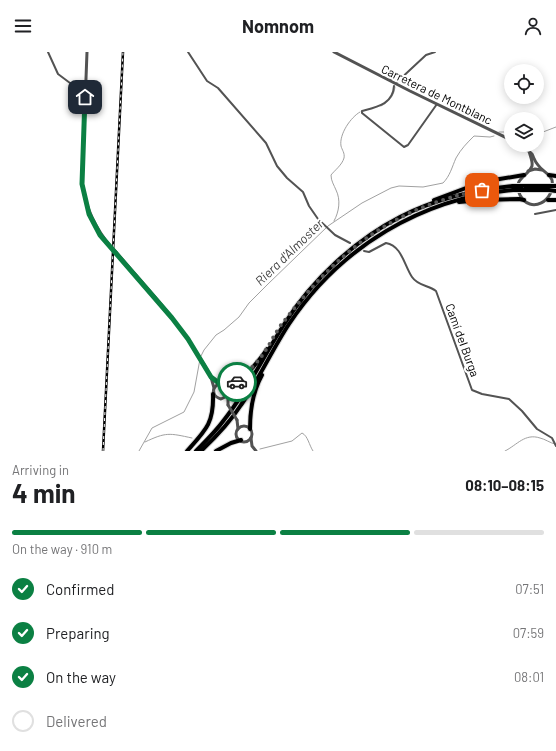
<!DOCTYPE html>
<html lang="en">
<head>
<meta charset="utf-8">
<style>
	body { margin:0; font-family:Barlow,sans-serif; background:#f2f2f2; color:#202124; height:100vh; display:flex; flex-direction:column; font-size:15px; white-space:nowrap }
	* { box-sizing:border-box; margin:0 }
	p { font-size:13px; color:#757577 }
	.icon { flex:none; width:22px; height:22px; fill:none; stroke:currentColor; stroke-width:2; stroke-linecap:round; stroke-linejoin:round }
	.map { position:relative; height:399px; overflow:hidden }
	.side { display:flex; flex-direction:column; background:#fff; flex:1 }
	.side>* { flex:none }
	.tools { position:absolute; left:504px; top:12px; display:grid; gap:8px }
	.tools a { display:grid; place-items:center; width:40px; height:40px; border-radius:50%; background:#fff; box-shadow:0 2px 10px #0003; font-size:20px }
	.pin { position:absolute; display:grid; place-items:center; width:34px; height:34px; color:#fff; margin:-17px; border-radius:8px; box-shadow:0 2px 6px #0006 }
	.courier { position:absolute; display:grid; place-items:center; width:40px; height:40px; margin:-20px; border:3px solid #0b8043; border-radius:50%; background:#fff; color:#222; box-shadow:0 1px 5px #0007 }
	.overview em { font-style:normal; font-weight:700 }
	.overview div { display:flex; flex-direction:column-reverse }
	.overview { display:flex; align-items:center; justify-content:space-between; height:68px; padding:0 12px }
	h1 { font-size:26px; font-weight:700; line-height:30px }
	.bar { display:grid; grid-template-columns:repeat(4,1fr); gap:6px 4px; align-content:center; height:48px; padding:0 12px }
	.bar i { height:5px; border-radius:3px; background:#e0e0e0 }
	.bar .on { background:#0b8043 }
	.bar p { grid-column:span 4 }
	ol { padding:0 12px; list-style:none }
	li { display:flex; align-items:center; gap:12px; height:44px }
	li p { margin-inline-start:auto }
	li .icon { padding:4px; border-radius:50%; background:#0b8043; color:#fff; stroke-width:4 }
	li:last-child { color:#757577 }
	li i { width:22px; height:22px; border:2px solid #e0e0e0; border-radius:50% }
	header { display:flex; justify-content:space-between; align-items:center; height:52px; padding:0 12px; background:#fff; font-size:18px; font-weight:700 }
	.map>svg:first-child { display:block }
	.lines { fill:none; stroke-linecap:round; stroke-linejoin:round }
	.stream { stroke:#a1a1a1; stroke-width:1 }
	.motorway-casing { stroke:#dbdbdb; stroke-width:6 }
	.minor { stroke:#535353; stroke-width:2 }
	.tertiary { stroke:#535353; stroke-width:3 }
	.motorway { stroke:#000; stroke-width:4 }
	.rail-casing { stroke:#000; stroke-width:2.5 }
	.rail { stroke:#fff; stroke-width:1; stroke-dasharray:3; stroke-linecap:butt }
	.motorway-bridge-casing { stroke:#dbdbdb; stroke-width:6; stroke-linecap:butt }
	.tertiary-bridge { stroke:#535353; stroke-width:3 }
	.motorway-bridge { stroke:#000; stroke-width:4 }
	.done { stroke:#595959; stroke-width:4; stroke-dasharray:0 7.2 }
	.route { stroke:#0b8043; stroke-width:5 }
	.labels { text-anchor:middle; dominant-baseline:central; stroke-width:4; stroke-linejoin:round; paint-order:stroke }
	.street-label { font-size:12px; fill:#000; stroke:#fff }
	.water-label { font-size:13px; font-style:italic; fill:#424242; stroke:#fff }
</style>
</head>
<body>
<header><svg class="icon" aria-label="menu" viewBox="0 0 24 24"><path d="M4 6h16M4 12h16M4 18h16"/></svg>Nomnom<svg class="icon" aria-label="person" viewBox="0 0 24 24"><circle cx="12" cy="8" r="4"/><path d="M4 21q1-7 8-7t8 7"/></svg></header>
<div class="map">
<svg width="556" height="399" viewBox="0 0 556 399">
	<rect width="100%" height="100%" fill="#fff"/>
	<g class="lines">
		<g class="stream">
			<path d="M381 54C389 50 394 44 395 35"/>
			<polyline points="499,80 511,80"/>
			<polyline points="537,81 543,80 556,75"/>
			<path d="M334 169C339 160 341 148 336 138 334 133 331 129 331 123 335 118 342 113 344 106 345 101 342 98 341 94 339 82 351 65 360 60"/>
			<path d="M201 304 204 298 216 283 224 278 239 265 249 251 268 232 328 174 362 151 391 136 399 134 423 135 443 131C450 124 452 115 456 106 461 97 467 91 474 84L490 85 494 84"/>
			<path d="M145 390C166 380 169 381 192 386"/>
			<path d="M260 397 292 389 302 381C308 384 309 393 313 399"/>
			<polyline points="139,399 152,376 184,360 194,340 200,307"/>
			<path d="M505 399C517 393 525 381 540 386 545 387 550 391 555 392"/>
		</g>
		<g class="motorway-casing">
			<g id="motorway">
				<polyline points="549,123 556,124"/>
				<polyline points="523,134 549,134"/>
				<polyline points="524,138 549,138"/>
				<polyline points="434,148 482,130 524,123"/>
				<polyline points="548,148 556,148"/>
				<polyline points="459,150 482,148 519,147 524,148"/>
				<path d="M225 333C227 333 230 334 232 333 241 331 262 305 267 297"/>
				<path d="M250 377C250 359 253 339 262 323"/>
				<path d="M187 399C206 378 214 371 213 342"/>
				<path d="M196 399C206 389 216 379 224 368 248 338 264 303 285 271 312 228 355 188 400 165 435 147 474 138 513 134"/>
				<path d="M201 399C216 385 230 370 241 353 259 327 272 298 289 272 340 195 422 146 513 138"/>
				<polyline points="216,399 231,391 241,388"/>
			</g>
		</g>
		<g class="minor">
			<polyline points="48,0 58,22 74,34 85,45"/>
			<polyline points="188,0 207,29 218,36 266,91 277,114 287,126 303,140 309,154 318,167 335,183 350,191"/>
			<polyline points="388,28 402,25"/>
			<polyline points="397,30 426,3 435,0"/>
			<path d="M394 34C393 52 377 55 362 59V61L404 95 408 93 437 52"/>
			<polyline points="535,162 556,158"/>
			<path d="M364 199 369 200 386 191C402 194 404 213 412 225 418 234 428 233 436 239L472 338 482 342 509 347 522 359 537 377 552 386 556 394"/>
		</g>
		<g class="tertiary">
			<path d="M87 0 82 132C86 157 95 176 111 195"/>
			<polyline points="334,0 410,39 511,88"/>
			<path d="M520 93C524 96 529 99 532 102 534 106 535 110 538 113 542 119 549 121 552 128 556 149 530 163 520 143 512 126 528 125 532 114 533 109 530 104 529 99"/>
			<polyline points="528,119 535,117 542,118"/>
			<path d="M116 200C144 233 174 264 196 300 204 312 211 322 214 336"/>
			<polyline points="211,325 220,332"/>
			<path d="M227 344 221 347C205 342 218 324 228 336V353"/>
			<polyline points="237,368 238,377"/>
			<circle cx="244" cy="382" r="8"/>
			<polyline points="251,386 252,394 256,399"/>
		</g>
		<use href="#motorway" class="motorway"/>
		<g class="rail-casing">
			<polyline id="rail" points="103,399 123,0"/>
		</g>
		<use href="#rail" class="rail"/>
		<g class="motorway-bridge-casing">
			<g id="motorway-bridge">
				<polyline points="513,134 523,134"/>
				<polyline points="549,134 556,134"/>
				<polyline points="513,138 524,138"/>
				<polyline points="549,138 556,139"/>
			</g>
		</g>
		<g class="tertiary-bridge">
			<polyline points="111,195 116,200"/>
			<polyline points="228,353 237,368"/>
		</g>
		<use href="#motorway-bridge" class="motorway-bridge"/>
	</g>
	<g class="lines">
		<path class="done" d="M237 330C247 320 258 311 265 299 272 289 277 277 285 268 338 199 394 155 482 138"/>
		<polyline class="route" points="85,45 82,132 89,162 100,183 172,266 188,287 211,325 220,332 225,333 232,333 237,330"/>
	</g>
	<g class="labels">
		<g class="street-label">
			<text transform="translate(437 42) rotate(26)">Carretera de Montblanc</text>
			<text transform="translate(463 288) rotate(70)">Camí del Burga</text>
		</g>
		<g class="water-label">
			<text transform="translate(289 200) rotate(-44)">Riera d'Almoster</text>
		</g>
	</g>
</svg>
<div class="tools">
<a><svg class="icon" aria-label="locate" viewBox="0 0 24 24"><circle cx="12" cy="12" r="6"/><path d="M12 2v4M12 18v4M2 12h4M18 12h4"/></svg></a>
<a><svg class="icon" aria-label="layers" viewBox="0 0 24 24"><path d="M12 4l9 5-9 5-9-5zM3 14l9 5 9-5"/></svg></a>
</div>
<div class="pin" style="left:482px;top:138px;background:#ea580c"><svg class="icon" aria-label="bag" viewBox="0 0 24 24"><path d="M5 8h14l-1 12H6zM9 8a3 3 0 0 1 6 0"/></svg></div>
<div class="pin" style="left:85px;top:45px;background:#1f2937"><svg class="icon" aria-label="home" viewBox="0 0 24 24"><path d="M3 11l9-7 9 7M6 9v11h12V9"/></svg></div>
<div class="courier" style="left:237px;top:330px"><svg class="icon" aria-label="car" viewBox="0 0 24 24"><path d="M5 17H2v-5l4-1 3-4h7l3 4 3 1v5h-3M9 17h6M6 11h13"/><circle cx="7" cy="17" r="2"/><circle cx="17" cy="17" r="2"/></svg></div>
</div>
<section class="side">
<div class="overview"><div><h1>4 min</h1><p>Arriving in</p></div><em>08:10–08:15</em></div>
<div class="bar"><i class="on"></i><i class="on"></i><i class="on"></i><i></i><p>On the way · 910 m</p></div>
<ol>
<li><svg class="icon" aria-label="check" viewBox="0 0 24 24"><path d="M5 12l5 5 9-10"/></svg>Confirmed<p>07:51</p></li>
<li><svg class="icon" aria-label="check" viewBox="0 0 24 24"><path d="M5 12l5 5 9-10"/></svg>Preparing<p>07:59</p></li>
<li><svg class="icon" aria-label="check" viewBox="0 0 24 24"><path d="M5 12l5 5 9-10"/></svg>On the way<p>08:01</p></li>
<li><i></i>Delivered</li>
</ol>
</section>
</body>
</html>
